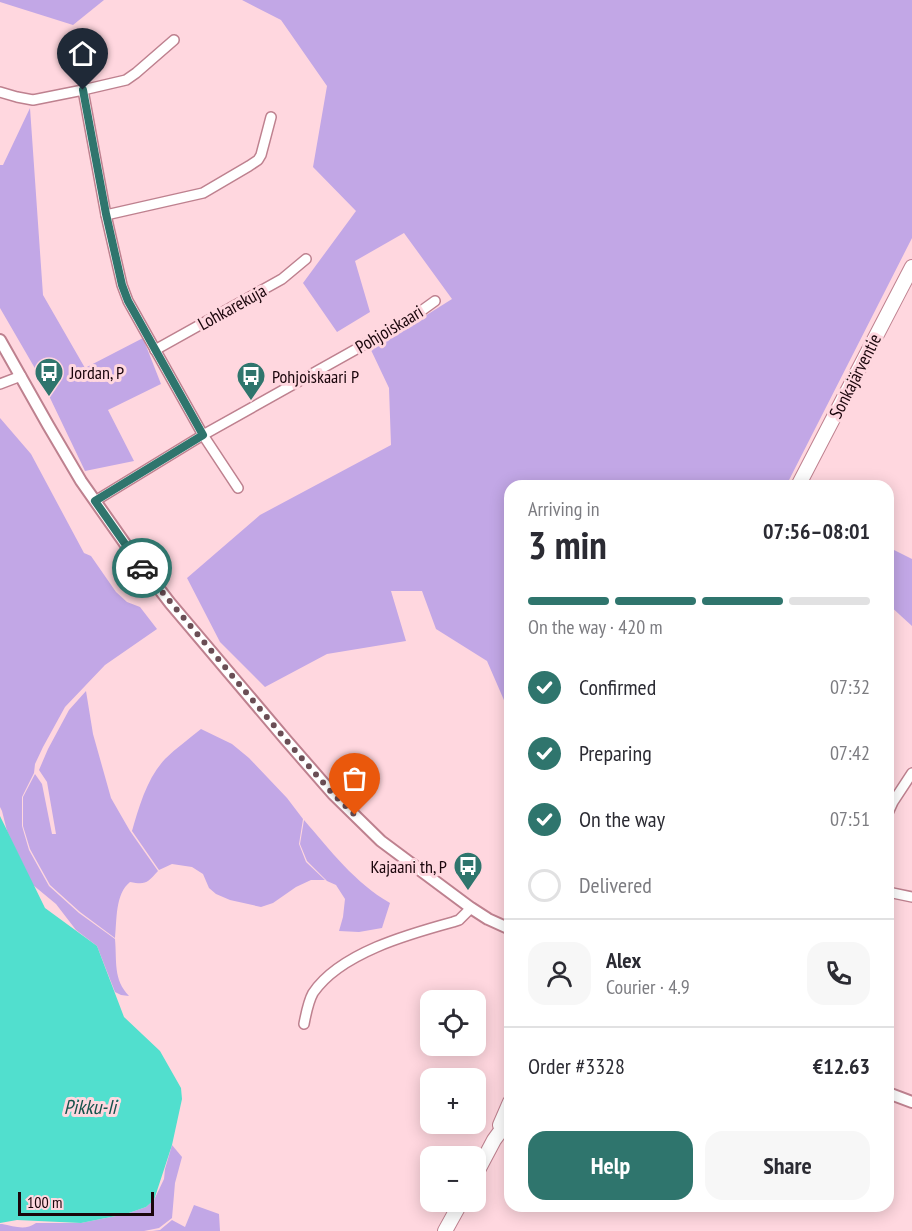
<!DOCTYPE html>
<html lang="en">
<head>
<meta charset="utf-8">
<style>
	body { margin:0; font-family:"PT Sans Narrow",sans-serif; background:#f7f7f7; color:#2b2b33; height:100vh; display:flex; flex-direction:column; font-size:22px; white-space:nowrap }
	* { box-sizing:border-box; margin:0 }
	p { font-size:20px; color:#7c7c81 }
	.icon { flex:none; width:33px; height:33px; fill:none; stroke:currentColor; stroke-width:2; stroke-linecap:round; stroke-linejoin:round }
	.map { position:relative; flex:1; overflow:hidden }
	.drawer { position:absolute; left:504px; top:480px; width:390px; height:732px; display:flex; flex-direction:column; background:#fff; border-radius:18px; box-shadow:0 3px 15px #0003 }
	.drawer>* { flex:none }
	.controls { position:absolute; left:420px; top:990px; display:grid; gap:12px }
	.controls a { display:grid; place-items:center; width:66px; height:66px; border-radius:12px; background:#fff; box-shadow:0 3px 15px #0003; font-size:30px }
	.scale { position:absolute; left:18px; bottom:15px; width:136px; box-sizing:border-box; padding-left:6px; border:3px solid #1a050b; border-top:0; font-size:16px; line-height:21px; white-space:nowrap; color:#1a050b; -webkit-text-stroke:4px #ffd7df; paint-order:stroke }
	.pin { position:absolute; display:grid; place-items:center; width:51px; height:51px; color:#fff; margin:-62px -26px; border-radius:50% 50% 50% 0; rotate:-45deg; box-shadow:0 0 6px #0007 }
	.pin .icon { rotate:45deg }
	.courier { position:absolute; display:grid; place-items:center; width:60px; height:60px; margin:-30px; border:4px solid #2f756d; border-radius:50%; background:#fff; color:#222; box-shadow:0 2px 8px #0007 }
	.headline em { font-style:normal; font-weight:700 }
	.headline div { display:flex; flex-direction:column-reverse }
	.headline { display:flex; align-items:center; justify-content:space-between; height:102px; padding:0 24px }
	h1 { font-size:39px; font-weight:700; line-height:45px }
	.bar { display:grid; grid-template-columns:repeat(4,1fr); gap:9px 6px; align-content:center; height:72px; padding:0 24px }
	.bar i { height:8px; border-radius:4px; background:#e1e1e2 }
	.bar .current { background:#2f756d }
	.bar p { grid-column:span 4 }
	.line { display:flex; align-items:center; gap:15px; padding:0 24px; border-top:2px solid #e1e1e2 }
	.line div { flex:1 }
	.round { display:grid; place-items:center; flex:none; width:63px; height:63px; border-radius:18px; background:#f7f7f7 }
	ol { padding:0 24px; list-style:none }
	li { display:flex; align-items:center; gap:18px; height:66px }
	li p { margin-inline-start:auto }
	li .icon { padding:6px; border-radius:50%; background:#2f756d; color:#fff; stroke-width:4 }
	li:last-child { color:#7c7c81 }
	li i { width:33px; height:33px; border:3px solid #e1e1e2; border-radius:50% }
	.button { display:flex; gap:12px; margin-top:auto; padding:12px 24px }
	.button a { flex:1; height:69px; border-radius:18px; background:#2f756d; color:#fff; font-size:24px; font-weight:700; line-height:69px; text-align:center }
	.button a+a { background:#f7f7f7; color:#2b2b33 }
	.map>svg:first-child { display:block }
	.green { fill:#c2a7e6 }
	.water { fill:#51dfce }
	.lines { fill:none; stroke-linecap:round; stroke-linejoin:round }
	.minor-casing { stroke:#be818f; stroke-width:12 }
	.major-casing { stroke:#be818f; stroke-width:14 }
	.highway-casing { stroke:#be818f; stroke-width:16 }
	.minor { stroke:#fff; stroke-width:9 }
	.major { stroke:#fff; stroke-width:10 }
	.highway { stroke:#fff; stroke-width:14 }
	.done { stroke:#6a4e55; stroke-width:6; stroke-dasharray:0 10.8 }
	.route { stroke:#2f756d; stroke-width:8 }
	.labels { text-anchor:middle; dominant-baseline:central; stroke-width:6; stroke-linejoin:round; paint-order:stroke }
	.street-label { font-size:18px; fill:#1a050b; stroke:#ffd7df }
	.poi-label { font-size:18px; fill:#1a050b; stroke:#ffd7df; text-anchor:start }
	.water-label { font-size:20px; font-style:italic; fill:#16524b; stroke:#ffd7df }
</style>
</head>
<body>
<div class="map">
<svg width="912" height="1231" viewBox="0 0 912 1231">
	<rect width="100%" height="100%" fill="#ffd7df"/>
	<g class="green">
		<polygon points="0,0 104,0 73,25 0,2"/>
		<polygon points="242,0 912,0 912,238 786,486 510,486 510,535 506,537 510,544 510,714 487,661 436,629 422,591 391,591 406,641 327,654 265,687 220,642 187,578 260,515 391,445 389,388 371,350 452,299 404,233 355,261 370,312 337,332 303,283 356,211 313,167 327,86 281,20"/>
		<polygon points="30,108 43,295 85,368 143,338 161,384 108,410 134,461 85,471 40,377 0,308 0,165 3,165"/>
		<path d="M0 418 31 454 84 553 91 556 116 592 127 602 140 607 157 629 105 665 65 707 43 747 35 764 34 773 22 797V826L29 850 49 886 79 913 115 939C117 962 113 979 129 996L121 995 115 992 97 946 76 930 56 904 33 885 7 831 2 811 0 807Z"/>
		<polygon points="888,547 912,559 912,626 888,604"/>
		<path d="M86 691 93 734 111 798 130 831 158 871C147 883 146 885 130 882 115 894 117 920 115 938L80 912 50 885 30 849 23 826V797L35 774 42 784 52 834H56L47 782 39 770 48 749 69 710Z"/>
		<path d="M201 729 232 744 249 758 287 798 303 819 299 844 306 862 325 880H311L296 887 273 903 261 907 230 900 216 894 209 888 203 874 192 867 172 864 159 870 132 831C139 807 147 778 165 759 176 748 189 739 201 729Z"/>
		<path d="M304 820C330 850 355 883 390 903L382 928 359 932 339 931 343 917 345 899 336 885 327 881 307 861 300 844Z"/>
		<path d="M172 1145 182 1157 175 1183 172 1218 159 1228 144 1231H0V1224H2C14 1226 25 1231 36 1223H81L126 1214 146 1207 154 1200 164 1179 165 1169Z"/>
		<polygon points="194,1205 219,1214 220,1231 152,1231 160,1230 172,1220 185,1227"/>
	</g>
	<polygon class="water" points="0,816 45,908 97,946 124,1017 160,1051 181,1088 182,1099 172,1145 154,1200 146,1207 126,1214 81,1223 17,1220 0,1223"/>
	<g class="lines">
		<g class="minor-casing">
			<g id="minor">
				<polyline points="83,90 106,215 122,285 128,301 203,435 238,488"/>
				<polyline points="0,92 17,97 33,100 83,90 126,80 136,73 174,40"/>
				<polyline points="106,215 203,193 249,166 258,160 261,155 271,117"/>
				<polyline points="155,350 282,279 306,259"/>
				<polyline points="0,384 21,376"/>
				<polyline points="95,501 203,435 410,319 435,301"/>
				<polyline points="888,813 893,802 912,773"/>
				<polyline points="888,892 912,897"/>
				<path d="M304 1024C306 1014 308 1002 313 993 340 953 409 934 453 922L459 920 471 908"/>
			</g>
		</g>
		<g class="major-casing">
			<g id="major">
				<polyline points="0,340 48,425 81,481 133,555 170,603 286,740 333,794 381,841 471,908 488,919 510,929"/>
				<polyline points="888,1093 912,1102"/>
			</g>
		</g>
		<g class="highway-casing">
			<g id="highway">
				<polyline points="798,486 912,267"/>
				<polyline points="500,1125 510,1102"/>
				<polyline points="476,1174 494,1140 510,1118"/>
				<polyline points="445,1231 461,1202"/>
			</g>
		</g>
		<use href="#minor" class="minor"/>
		<use href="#major" class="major"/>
		<use href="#highway" class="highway"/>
	</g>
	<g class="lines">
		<polyline class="done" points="142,568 286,740 333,794 355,815"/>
		<polyline class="route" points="83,90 106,214 122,285 128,301 203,435 95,501 142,568"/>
	</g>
	<defs>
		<g id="bus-pin" transform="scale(1.5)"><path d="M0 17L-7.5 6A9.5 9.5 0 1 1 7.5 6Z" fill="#2f756d" stroke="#ffd7df"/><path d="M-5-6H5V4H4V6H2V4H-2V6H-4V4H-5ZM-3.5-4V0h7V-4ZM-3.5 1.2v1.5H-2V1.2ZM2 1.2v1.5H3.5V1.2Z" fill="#fff"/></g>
	</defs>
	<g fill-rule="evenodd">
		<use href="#bus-pin" x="49" y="372"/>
		<use href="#bus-pin" x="251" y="376"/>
		<use href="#bus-pin" x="468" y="866"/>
	</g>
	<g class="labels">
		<g class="street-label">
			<text transform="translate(232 307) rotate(-29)">Lohkarekuja</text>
			<text transform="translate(389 329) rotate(-31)">Pohjoiskaari</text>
			<text transform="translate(855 376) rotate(-63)">Sonkajärventie</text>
		</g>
		<g class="poi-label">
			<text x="70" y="372">Jordan, P</text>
			<text x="272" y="376">Pohjoiskaari P</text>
			<text x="447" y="866" text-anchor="end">Kajaani th, P</text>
		</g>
		<g class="water-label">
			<text x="90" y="1107">Pikku-Ii</text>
		</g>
	</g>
</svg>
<div class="controls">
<a><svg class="icon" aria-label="locate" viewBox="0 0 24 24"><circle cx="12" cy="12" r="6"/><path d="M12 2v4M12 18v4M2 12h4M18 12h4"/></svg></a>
<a>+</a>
<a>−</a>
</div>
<div class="scale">100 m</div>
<div class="pin" style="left:355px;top:815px;background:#ea580c"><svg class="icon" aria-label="bag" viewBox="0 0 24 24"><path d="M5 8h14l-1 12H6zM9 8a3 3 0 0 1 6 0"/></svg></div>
<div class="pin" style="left:83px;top:90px;background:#1f2937"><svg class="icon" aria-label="home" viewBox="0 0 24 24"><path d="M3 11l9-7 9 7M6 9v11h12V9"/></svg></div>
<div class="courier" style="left:142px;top:568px"><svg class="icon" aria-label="car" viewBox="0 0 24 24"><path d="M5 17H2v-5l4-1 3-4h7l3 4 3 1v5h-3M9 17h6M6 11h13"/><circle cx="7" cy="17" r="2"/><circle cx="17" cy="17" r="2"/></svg></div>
<section class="drawer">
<div class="headline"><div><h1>3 min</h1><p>Arriving in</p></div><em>07:56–08:01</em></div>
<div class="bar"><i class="current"></i><i class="current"></i><i class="current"></i><i></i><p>On the way · 420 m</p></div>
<ol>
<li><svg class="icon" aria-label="check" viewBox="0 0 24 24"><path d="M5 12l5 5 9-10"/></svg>Confirmed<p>07:32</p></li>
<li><svg class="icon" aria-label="check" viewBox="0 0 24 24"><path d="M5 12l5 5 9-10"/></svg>Preparing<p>07:42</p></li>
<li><svg class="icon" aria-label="check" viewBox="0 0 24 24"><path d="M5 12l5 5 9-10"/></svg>On the way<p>07:51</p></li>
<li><i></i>Delivered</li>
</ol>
<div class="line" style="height:108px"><a class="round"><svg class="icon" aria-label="person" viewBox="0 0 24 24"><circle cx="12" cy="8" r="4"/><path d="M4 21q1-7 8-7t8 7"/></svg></a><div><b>Alex</b><p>Courier · 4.9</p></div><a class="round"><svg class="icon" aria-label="phone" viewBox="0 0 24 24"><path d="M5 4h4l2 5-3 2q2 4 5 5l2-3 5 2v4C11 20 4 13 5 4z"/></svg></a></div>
<div class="line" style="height:78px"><div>Order #3328</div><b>€12.63</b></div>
<div class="button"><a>Help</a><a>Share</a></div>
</section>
</div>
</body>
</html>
